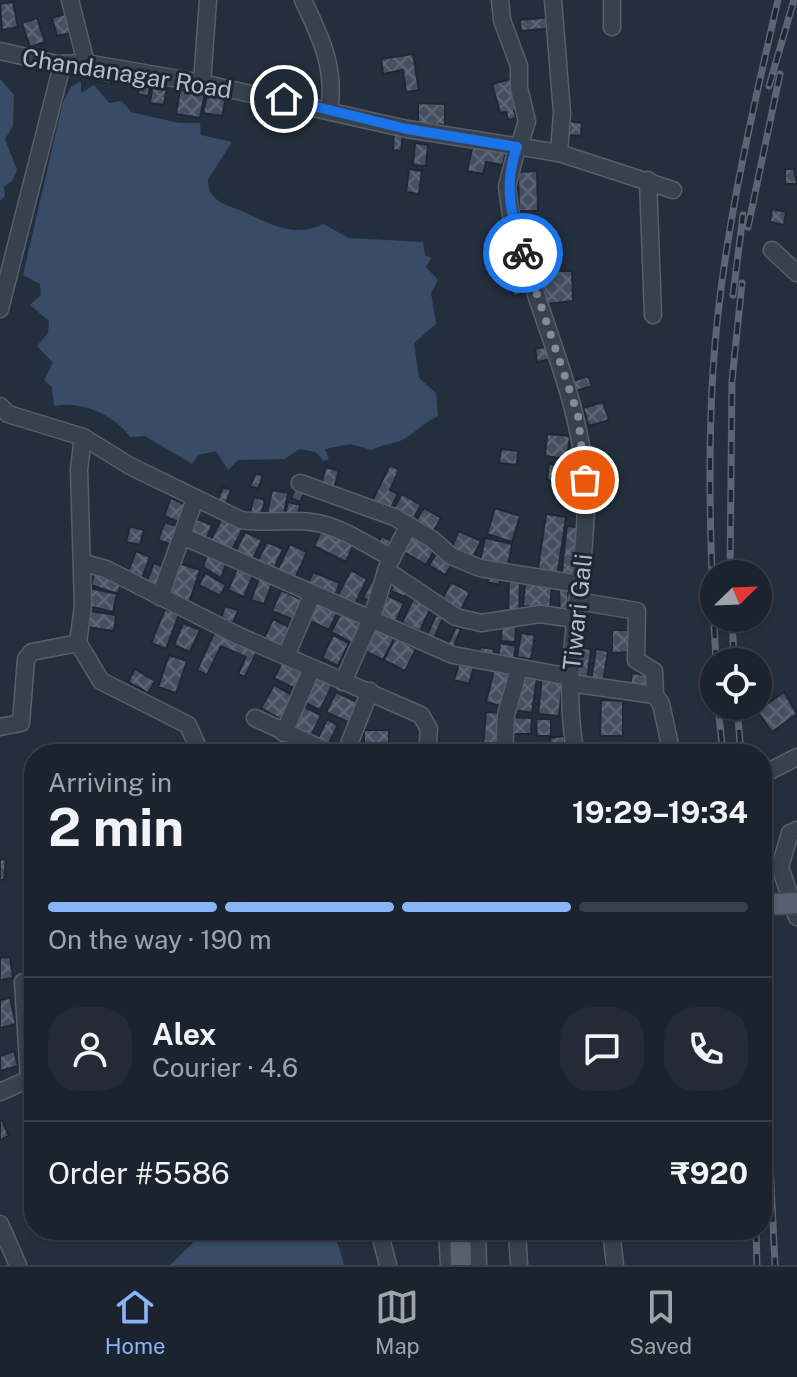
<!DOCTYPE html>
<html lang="en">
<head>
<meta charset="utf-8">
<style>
	body { margin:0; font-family:"Public Sans",sans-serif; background:#242b36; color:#f1f3f6; height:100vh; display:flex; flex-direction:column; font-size:30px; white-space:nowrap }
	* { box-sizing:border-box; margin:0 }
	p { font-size:26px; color:#a0a4aa }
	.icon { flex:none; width:44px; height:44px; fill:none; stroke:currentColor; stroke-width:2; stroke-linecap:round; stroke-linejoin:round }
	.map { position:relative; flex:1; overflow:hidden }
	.panel { position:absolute; left:24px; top:744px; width:748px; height:496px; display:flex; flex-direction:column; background:#1b232e; border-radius:32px; box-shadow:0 2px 6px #0004,0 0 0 2px #39404a }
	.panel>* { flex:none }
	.needle { width:52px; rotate:67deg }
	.tools { position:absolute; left:700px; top:560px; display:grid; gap:16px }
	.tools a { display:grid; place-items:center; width:72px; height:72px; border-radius:50%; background:#1b232e; box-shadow:0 2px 6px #0004,0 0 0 2px #39404a; font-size:40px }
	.pin { position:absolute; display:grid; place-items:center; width:68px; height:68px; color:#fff; margin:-34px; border:4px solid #fff; border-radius:50%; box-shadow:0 2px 8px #0007 }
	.courier { position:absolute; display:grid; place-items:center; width:80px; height:80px; margin:-40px; border:6px solid #1a73e8; border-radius:50%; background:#fff; color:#222; box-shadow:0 2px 10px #0007 }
	.overview em { font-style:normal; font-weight:700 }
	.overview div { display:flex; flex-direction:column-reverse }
	.overview { display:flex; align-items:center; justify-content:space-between; height:136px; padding:0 24px }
	h1 { font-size:52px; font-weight:700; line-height:60px }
	.bar { display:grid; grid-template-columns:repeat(4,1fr); gap:12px 8px; align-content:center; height:96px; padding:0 24px }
	.bar i { height:10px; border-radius:6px; background:#39404a }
	.bar .selected { background:#8ab4f8 }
	.bar p { grid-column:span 4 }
	.line { display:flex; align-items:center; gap:20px; padding:0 24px; border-top:2px solid #39404a }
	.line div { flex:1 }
	.round { display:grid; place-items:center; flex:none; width:84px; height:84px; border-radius:32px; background:#242b36 }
	.dock { display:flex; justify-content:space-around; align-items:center; height:112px; border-top:2px solid #39404a; background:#1b232e; font-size:22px; color:#a0a4aa }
	.dock a { display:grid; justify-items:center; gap:4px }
	.dock .selected { color:#8ab4f8 }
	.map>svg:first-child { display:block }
	.water { fill:#394c67 }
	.building { fill:url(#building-cross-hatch); stroke:#1f2835; stroke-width:2 }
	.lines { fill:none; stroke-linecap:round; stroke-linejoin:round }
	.minor-casing { stroke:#565f6c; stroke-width:19 }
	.major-casing { stroke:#414a57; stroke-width:23 }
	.minor { stroke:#38414e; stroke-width:16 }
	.major { stroke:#56606e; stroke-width:20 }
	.rail-casing { stroke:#5a6575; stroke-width:7 }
	.rail { stroke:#1d2633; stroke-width:4; stroke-dasharray:12; stroke-linecap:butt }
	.major-bridge-casing { stroke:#414a57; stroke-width:23; stroke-linecap:butt }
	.major-bridge { stroke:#56606e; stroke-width:20 }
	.done { stroke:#828b98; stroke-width:8; stroke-dasharray:0 14.4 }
	.route { stroke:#1a73e8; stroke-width:10 }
	.labels { text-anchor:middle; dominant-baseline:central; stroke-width:6; stroke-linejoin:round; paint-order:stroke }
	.street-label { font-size:24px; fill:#b4bcc9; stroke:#1d2633 }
</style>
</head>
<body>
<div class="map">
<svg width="797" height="1265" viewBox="0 0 797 1265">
	<defs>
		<pattern id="building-cross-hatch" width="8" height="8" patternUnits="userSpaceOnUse" patternTransform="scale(2)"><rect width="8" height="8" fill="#455162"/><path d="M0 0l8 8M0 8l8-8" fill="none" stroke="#5d6877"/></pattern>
	</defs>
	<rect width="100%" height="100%" fill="#242f3e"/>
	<g class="water">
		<polygon points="0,79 14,95 13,126 5,139 17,170 12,181 4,186 5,196 0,201"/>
		<path d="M81 81V93L94 85 109 103 122 101 131 112 179 123H200L201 135 232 142 208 179C208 204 228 204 246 213 272 225 296 238 323 224L349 238 423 242 425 255 431 258 426 267 438 280 431 293 436 324 414 343 419 378 436 393 438 416C425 422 416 432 404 439 394 444 383 444 372 450L350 444 325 449 329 459 323 461 316 452 299 449 285 459 238 460 228 470 216 451 198 455 192 464 145 436 130 437C115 415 81 400 54 406L52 387 44 380 53 363 37 346 48 333 49 321 30 305 41 295 40 284 23 275 63 102 71 87Z"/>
		<polygon points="206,1230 323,1230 338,1244 344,1265 170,1265"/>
	</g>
	<g class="building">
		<polygon points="13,2 18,27 2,30 0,4"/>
		<polygon points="65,14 71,33 57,36 52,18"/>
		<polygon points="552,17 553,28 521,31 520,20"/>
		<polygon points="37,18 45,42 30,47 22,23"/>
		<polygon points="413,54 419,90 406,92 403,70 383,74 381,59"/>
		<polygon points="96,73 112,76 111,84 95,81"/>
		<polygon points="514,78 522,107 514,110 516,118 508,120 506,112 500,113 492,84"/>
		<polygon points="142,79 152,81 148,96 138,94"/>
		<polygon points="153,83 167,86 164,105 150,103"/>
		<polygon points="180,89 205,93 200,118 176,114"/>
		<polygon points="207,95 226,98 222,116 203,113"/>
		<polygon points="418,103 445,104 445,125 418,124"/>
		<polygon points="570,121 582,123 581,136 569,135"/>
		<polygon points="394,133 403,134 401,151 393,150"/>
		<polygon points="415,143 428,145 426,166 413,165"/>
		<polygon points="473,144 506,151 503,165 486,162 483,174 467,171"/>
		<polygon points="409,169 422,171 419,194 406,192"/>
		<polygon points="785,169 794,169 797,184 785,184"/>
		<polygon points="537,171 538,211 519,211 518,172"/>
		<polygon points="772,209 786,212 784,225 770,222"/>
		<polygon points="558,264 560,271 572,271 573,301 546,304 539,267"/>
		<polygon points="525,279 528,292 513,296 510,283"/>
		<polygon points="549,346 552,359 537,362 535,349"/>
		<polygon points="588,376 592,386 576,391 573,381"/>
		<polygon points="603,402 609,420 589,426 583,408"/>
		<polygon points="547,434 570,436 567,459 545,456"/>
		<polygon points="501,449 518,451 517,465 499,463"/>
		<polygon points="549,463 578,473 578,487 573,494 547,479"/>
		<polygon points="390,465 399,470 390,490 398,494 390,510 372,501"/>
		<polygon points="326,467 339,471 334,488 321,484"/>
		<polygon points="256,473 263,476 258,489 250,486"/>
		<polygon points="223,487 231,490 224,508 216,504"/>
		<polygon points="296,487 305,491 300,502 291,498"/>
		<polygon points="272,490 288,493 283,518 267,514"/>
		<polygon points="402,494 421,505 411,522 392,511"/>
		<polygon points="254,497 265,500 260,519 249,516"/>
		<polygon points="171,498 191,507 184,524 164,516"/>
		<polygon points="288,502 300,505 297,519 285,516"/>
		<polygon points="424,508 441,518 431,536 413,525"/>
		<polygon points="495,508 520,516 512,542 487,534"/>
		<polygon points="546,514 566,517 557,578 537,575"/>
		<polygon points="222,518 243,528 232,550 211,540"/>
		<polygon points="197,519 212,525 205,543 190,537"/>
		<polygon points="165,522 182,528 175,546 158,540"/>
		<polygon points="130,526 144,530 140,545 126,542"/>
		<polygon points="567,526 584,528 578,581 561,579"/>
		<polygon points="322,529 354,544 346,562 314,546"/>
		<polygon points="459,531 481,541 470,563 449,553"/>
		<polygon points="245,532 262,540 252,561 235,552"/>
		<polygon points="410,534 435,549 426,565 401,550"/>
		<polygon points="382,536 391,541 385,551 376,546"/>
		<polygon points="485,538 512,544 507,571 479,565"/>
		<polygon points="267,542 283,549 272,573 255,566"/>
		<polygon points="290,544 307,552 293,583 275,575"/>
		<polygon points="209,550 228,558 221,578 203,567"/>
		<polygon points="136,551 150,557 142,578 128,572"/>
		<polygon points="437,553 453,563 445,575 429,565"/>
		<polygon points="175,562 200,570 189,603 165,595"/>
		<polygon points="154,563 169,569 160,591 145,586"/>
		<polygon points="238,566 254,573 244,597 228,590"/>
		<polygon points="351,570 367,579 353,608 336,599"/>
		<polygon points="95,572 122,580 118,594 91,585"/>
		<polygon points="313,572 340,583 333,600 306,589"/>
		<polygon points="205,573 226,585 220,596 199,585"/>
		<polygon points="261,573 274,579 264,604 251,600"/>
		<polygon points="490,574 501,577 499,585 487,582"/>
		<polygon points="509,577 520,578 519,617 508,617"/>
		<polygon points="395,581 409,586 405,597 391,591"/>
		<polygon points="371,582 381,587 373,603 363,598"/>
		<polygon points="451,582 470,592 459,614 440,604"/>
		<polygon points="525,584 552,586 550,608 523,606"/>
		<polygon points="89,588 117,594 113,612 85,605"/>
		<polygon points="281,590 305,601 296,621 272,611"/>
		<polygon points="559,590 568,590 569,615 560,616"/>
		<polygon points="388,596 404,603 396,621 380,614"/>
		<polygon points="318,599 339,609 329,630 308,620"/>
		<polygon points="413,599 431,607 420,631 402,623"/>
		<polygon points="225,606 238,610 233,623 221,618"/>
		<polygon points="344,608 366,619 354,644 331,632"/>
		<polygon points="165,609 179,614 166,649 151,643"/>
		<polygon points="88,611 116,615 114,631 86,627"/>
		<polygon points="436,615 443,618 435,636 449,642 456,627 461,629 452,651 425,639"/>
		<polygon points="273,619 293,629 283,649 263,640"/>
		<polygon points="183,623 200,630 190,652 174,645"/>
		<polygon points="502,624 516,625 515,642 501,641"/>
		<polygon points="371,625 395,637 383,660 359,648"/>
		<polygon points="612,630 633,630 634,652 612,653"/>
		<polygon points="215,631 257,651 245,677 238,674 246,657 221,646 207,675 197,670"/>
		<polygon points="521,633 535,635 531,659 517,657"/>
		<polygon points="333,635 349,643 338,666 322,658"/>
		<polygon points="395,638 416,649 405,671 384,660"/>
		<polygon points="500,643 516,646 513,661 498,658"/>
		<polygon points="480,647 494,649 492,661 479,660"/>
		<polygon points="576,647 591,649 587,681 573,679"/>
		<polygon points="596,649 608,651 603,683 591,681"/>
		<polygon points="169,655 187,661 176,693 158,687"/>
		<polygon points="283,660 304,671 295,689 274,678"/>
		<polygon points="459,663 474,667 469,684 454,680"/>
		<polygon points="495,666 514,671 505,707 486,702"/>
		<polygon points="135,669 155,681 148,693 128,682"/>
		<polygon points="314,672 334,682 320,710 301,701"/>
		<polygon points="632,673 653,676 651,691 630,687"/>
		<polygon points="520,675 537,678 532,713 515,710"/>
		<polygon points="542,678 563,680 559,716 538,714"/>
		<polygon points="274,685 297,698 284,721 261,708"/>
		<polygon points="336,692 359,703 350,723 326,712"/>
		<polygon points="784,692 797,714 772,732 757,711"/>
		<polygon points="601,700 623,701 623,736 600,736"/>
		<polygon points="300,705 321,715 311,736 290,726"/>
		<polygon points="486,712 504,713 501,748 483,747"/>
		<polygon points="508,717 532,718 531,734 508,734"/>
		<polygon points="327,719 338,725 329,743 318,738"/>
		<polygon points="536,719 551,719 551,736 537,736"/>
		<rect x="364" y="730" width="25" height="18"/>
		<polygon points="564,736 567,754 552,754 550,738"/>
		<polygon points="293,744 309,751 307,754 289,754"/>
		<polygon points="27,852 34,853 34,870 26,869"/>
		<polygon points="0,859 6,860 4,880 0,880"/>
		<polygon points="10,957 13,978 0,980 0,958"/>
		<polygon points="10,998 16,1024 0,1028 0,1000"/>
		<polygon points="14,1051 18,1066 0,1071 0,1056"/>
		<polygon points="2,1120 9,1136 0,1140 0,1121"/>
	</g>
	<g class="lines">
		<g class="minor-casing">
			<g id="minor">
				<polyline points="70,0 86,63"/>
				<path d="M303 0C321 38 336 68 329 111"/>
				<polyline points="500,0 502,20 519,66 519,88 527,121 519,147"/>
				<polyline points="553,0 562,113 559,153"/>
				<polyline points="612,0 612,27"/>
				<polyline points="0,51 57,64 86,63 202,83 407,129 559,153 673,190"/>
				<polyline points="202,83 208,0"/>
				<path d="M517 147 507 187 511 215C521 247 530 278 541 309 560 366 581 419 585 480 591 572 557 662 576 754"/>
				<polyline points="648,180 653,315"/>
				<polyline points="772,250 797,273"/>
				<polyline points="0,309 62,65"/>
				<path d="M0 406 8 414 83 437 130 466 241 520C265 524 288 519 311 522 339 525 367 545 392 558"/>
				<polyline points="300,483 394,517 432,539 451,556 480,568 579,584"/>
				<polyline points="182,536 453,655 570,677"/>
				<polyline points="84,563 106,569 239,636 421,715 429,729 427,754"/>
				<polyline points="386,570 456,617 481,623 540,614 575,619"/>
				<polyline points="160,597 195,499"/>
				<polyline points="577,601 637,611 636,660 654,671 655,695"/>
				<polyline points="78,643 101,681 188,725 201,754"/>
				<polyline points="286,656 312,595"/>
				<polyline points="343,682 372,617 388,565 409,525"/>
				<polyline points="570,683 655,695 661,704 672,754"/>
				<polyline points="255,718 333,754"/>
				<polyline points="0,727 21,723 26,659 32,652 78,643 83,606 79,469 83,437"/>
				<polyline points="284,733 312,668"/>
				<polyline points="345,754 370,691"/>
				<polyline points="504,754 506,715 519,669"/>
				<polyline points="762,775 797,757"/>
				<polyline points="797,830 790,833 780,867 797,917"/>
				<polyline points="23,982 29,1079"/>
				<polyline points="0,1092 34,1077"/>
				<polyline points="0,1224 18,1265"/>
				<polyline points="379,1230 388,1265"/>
				<polyline points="447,1230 449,1265"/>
				<polyline points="477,1230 478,1265"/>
				<polyline points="517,1230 519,1265"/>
				<polyline points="611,1230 615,1265"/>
			</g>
		</g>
		<g class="major-casing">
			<polyline id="major" points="460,1230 461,1265"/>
		</g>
		<use href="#minor" class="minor"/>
		<use href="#major" class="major"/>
		<g class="rail-casing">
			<g id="rail">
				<polyline points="769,86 794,0"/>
				<polyline points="748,227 780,74"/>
				<polyline points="733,295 743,215"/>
				<polyline points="730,574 732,381 742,283"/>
				<polyline points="732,618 734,662"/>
				<path d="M716 662C711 565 707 467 713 370 721 245 750 122 778 0"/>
				<polyline points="718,706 723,754"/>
				<polyline points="737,706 741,754"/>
				<polyline points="762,994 775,1265"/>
				<polyline points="756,1230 757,1265"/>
			</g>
		</g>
		<use href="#rail" class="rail"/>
		<g class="major-bridge-casing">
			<polyline id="major-bridge" points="762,905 797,903"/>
		</g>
		<use href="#major-bridge" class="major-bridge"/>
	</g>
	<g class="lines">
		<polyline class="done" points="523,253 578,415 585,480"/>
		<path class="route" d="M284 99 407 129 517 147C503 185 511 215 523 253"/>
	</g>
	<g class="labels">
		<g class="street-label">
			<text transform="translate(127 73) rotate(9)">Chandanagar Road</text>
			<text transform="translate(577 612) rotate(-84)">Tiwari Gali</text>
		</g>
	</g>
</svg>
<div class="tools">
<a><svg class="needle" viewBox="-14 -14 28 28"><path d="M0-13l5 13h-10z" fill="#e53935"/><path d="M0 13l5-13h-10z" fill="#a0a4aa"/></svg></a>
<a><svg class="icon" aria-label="locate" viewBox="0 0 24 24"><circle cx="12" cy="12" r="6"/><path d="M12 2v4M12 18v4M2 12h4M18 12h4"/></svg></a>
</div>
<div class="pin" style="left:585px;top:480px;background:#ea580c"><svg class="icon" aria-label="bag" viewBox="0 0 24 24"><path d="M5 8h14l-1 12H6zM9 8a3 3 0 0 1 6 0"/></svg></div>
<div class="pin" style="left:284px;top:99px;background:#1f2937"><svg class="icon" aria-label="home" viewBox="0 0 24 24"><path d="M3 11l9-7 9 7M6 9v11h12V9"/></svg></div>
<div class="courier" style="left:523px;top:253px"><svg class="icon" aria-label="bike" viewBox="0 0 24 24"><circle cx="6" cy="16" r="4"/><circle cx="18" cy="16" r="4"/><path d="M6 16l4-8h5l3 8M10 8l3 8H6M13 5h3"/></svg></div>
<section class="panel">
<div class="overview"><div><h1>2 min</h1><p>Arriving in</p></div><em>19:29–19:34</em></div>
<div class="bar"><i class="selected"></i><i class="selected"></i><i class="selected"></i><i></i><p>On the way · 190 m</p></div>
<div class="line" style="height:144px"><a class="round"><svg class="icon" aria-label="person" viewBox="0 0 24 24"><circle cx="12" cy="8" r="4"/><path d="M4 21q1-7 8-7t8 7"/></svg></a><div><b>Alex</b><p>Courier · 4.6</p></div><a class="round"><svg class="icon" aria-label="chat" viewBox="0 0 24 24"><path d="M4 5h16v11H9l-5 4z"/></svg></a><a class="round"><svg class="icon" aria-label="phone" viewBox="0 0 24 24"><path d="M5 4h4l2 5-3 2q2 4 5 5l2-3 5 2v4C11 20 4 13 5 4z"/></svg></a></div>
<div class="line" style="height:104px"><div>Order #5586</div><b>₹920</b></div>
</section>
</div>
<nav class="dock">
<a class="selected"><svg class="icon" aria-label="home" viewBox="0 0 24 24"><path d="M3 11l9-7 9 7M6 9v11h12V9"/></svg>Home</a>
<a><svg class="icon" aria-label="map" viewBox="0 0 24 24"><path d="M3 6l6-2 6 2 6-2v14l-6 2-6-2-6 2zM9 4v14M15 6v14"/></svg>Map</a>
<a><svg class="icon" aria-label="saved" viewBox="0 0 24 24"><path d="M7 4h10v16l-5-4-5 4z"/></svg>Saved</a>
</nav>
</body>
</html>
